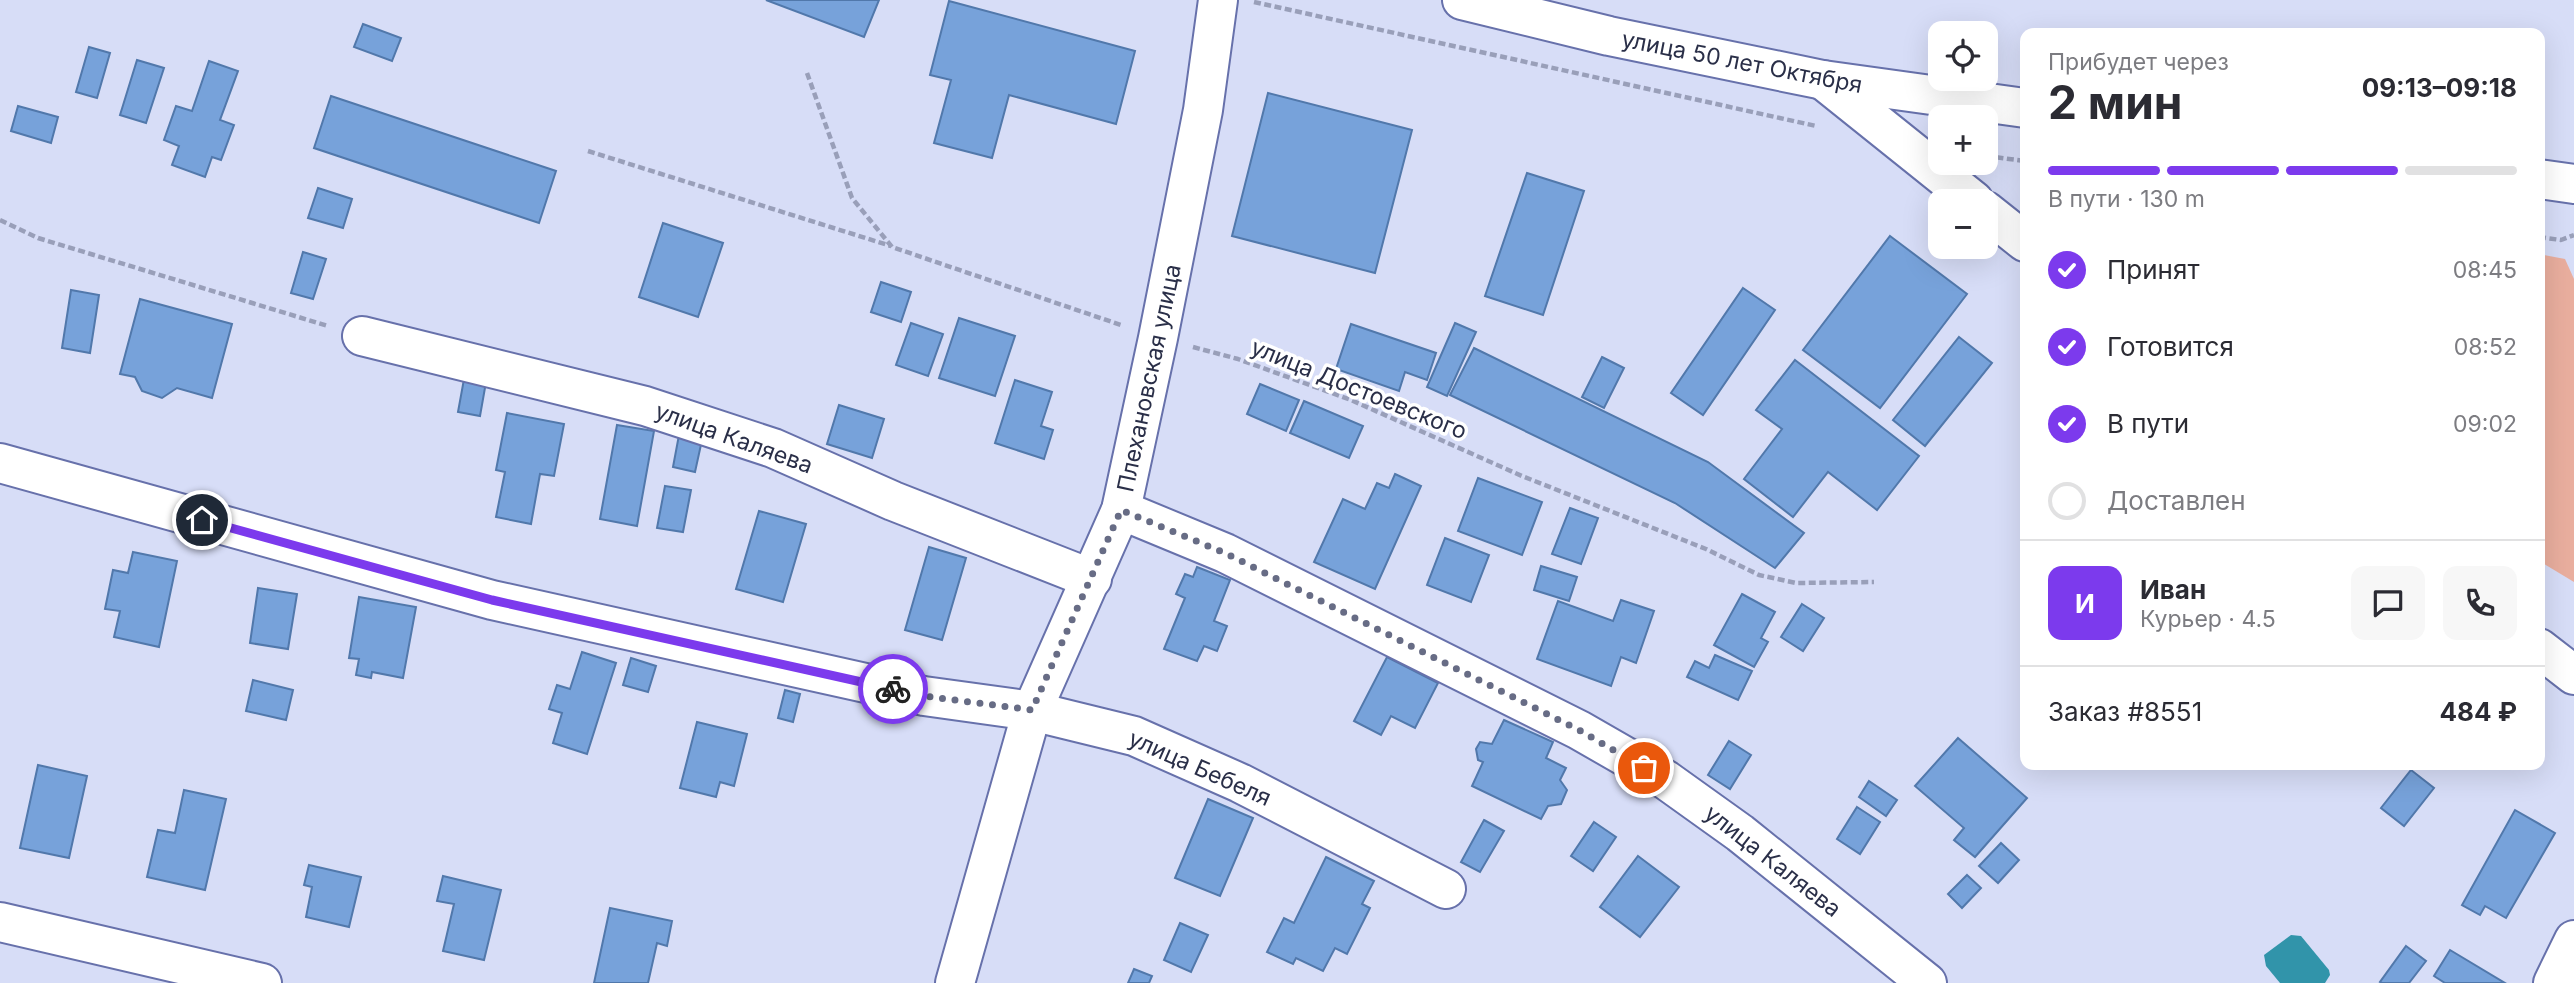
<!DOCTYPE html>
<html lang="ru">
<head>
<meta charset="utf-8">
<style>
	body { margin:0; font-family:Inter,sans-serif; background:#f7f7f7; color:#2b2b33; height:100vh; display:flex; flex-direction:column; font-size:26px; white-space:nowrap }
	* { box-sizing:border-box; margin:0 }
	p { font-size:23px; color:#7c7c81 }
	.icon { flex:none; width:38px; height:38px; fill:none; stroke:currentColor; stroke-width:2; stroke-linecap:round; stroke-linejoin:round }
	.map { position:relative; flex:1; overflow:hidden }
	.drawer { position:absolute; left:2020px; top:28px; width:525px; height:742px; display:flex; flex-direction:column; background:#fff; border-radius:14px; box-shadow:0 7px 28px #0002 }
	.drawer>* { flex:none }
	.buttons { position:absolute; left:1928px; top:21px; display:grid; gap:14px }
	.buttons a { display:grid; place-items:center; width:70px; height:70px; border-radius:14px; background:#fff; box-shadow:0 7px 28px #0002; font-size:35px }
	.pin { position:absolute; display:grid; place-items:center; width:60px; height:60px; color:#fff; margin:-30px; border:4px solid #fff; border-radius:50%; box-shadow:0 2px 7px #0007 }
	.courier { position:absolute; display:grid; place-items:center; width:70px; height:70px; margin:-35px; border:5px solid #7c3aed; border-radius:50%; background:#fff; color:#222; box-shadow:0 2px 9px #0007 }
	.overview em { font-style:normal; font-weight:700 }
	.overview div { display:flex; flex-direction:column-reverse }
	.overview { display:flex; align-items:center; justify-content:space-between; height:119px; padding:0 28px }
	h1 { font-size:46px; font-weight:700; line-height:52px }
	.bar { display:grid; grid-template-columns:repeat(4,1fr); gap:10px 7px; align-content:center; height:84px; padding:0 28px }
	.bar i { height:9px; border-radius:5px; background:#e1e1e2 }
	.bar .current { background:#7c3aed }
	.bar p { grid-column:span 4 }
	.line { display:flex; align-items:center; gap:18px; padding:0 28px; border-top:2px solid #e1e1e2 }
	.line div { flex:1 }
	.round { display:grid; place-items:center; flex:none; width:74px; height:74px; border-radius:14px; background:#f7f7f7 }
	ol { padding:0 28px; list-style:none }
	li { display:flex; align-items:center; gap:21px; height:77px }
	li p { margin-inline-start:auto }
	li .icon { padding:7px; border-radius:50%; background:#7c3aed; color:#fff; stroke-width:4 }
	li:last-child { color:#7c7c81 }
	li i { width:38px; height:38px; border:4px solid #e1e1e2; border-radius:50% }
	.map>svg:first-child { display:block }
	.green { fill:#e9ae9e }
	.water { fill:#3194aa }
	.building { fill:#77a2da; stroke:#5178ab; stroke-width:2 }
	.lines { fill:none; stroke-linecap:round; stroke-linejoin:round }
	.minor-casing { stroke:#6771ab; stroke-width:42 }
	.major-casing { stroke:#6771ab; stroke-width:42 }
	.path { stroke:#999fb9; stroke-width:4.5; stroke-dasharray:7 3.5; stroke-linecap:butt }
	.minor { stroke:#fff; stroke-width:38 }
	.major { stroke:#fff; stroke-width:38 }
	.done { stroke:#676c85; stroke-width:7; stroke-dasharray:0 12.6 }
	.route { stroke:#7c3aed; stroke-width:9 }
	.labels { text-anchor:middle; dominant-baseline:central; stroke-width:7; stroke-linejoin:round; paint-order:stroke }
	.street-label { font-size:23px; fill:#2a2f48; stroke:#fff }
</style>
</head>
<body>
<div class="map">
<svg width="2574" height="983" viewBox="0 0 2574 983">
	<rect width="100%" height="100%" fill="#d7ddf7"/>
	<polygon class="green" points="2539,254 2565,259 2574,279 2574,582 2539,561"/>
	<polygon class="water" points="2291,935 2301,936 2329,970 2330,975 2325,983 2280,983 2266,966 2264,955"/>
	<g class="building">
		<polygon points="766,0 879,0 864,37"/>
		<polygon points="949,1 1135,51 1116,124 1009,95 992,158 934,143 951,80 930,75"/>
		<polygon points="363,24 401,38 392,61 354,47"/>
		<polygon points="89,47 110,53 97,98 76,92"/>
		<polygon points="137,60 164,68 146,123 120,115"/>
		<polygon points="209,61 238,71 220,120 234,125 221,160 212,157 205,177 172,165 179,146 164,140 176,106 192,111"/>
		<polygon points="1268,93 1412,130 1375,273 1232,236"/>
		<polygon points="331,96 556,171 539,223 314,148"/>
		<polygon points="18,106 58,117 51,143 11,131"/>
		<polygon points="1527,173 1584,191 1543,315 1485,296"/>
		<polygon points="318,188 352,199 343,228 308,218"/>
		<polygon points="663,223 723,243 698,317 639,297"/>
		<polygon points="1890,236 1967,294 1880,408 1803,350"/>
		<polygon points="303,252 326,259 313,299 291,293"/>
		<polygon points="881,282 911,292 901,322 871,312"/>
		<polygon points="1743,288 1775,310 1703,415 1671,393"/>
		<polygon points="71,290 99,295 90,353 62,348"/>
		<polygon points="140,299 232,324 212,398 177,388 162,398 142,391 135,377 120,374"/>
		<polygon points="959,318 1015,336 995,396 939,378"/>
		<polygon points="911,323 943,334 928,376 896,365"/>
		<polygon points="1455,323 1476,332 1447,396 1427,387"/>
		<polygon points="1351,324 1436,353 1427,380 1405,372 1399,391 1336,369"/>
		<polygon points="1959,337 1992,363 1925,446 1893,420"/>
		<polygon points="1474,348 1708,462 1804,533 1775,568 1675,503 1450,395"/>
		<polygon points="1602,357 1624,368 1604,408 1582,397"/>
		<polygon points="1795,360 1919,456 1877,510 1828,472 1793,517 1744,479 1782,429 1756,410"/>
		<polygon points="464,379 486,382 480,416 458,412"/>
		<polygon points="1015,380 1052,392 1041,426 1053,430 1044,459 995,443"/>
		<polygon points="1260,384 1299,400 1286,431 1247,414"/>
		<polygon points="1304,401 1363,426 1349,458 1290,433"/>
		<polygon points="839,405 884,419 872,458 827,444"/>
		<polygon points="507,413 564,424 554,476 540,474 531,524 496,517 505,472 496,470"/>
		<polygon points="617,425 654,431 637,526 600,519"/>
		<polygon points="679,435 702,440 695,472 673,467"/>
		<polygon points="1395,474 1421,486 1375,589 1314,562 1343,499 1365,509 1377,483 1389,488"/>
		<polygon points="1478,478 1542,502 1522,555 1458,531"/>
		<polygon points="665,486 691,490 683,532 657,528"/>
		<polygon points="1570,508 1598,518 1581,564 1552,554"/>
		<polygon points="759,511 806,524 783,602 736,589"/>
		<polygon points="1445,538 1489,555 1471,602 1427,585"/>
		<polygon points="929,547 966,558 942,640 905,630"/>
		<polygon points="133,552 177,561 159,647 114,637 120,611 105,609 113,570 128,573"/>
		<polygon points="1541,566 1577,577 1569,601 1534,590"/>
		<polygon points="1197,567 1230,580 1214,621 1227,626 1217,651 1204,646 1197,661 1164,649 1185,598 1176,594 1185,574 1193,577"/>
		<polygon points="258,588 297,594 288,649 250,643"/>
		<polygon points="1742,594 1775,612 1761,638 1768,642 1754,667 1714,645"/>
		<polygon points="359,597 416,607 403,678 372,672 371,678 356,675 359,659 349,658"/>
		<polygon points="1621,600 1654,611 1636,663 1621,657 1611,686 1537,659 1558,601 1613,621"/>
		<polygon points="1802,604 1824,618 1803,651 1781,637"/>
		<polygon points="582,652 616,663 587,754 553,743 562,713 549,709 557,685 570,689"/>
		<polygon points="1715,655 1752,671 1738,700 1687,677 1695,661 1709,668"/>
		<polygon points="1387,657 1438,683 1415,728 1391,716 1381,735 1354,721"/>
		<polygon points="631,658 656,666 648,692 623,685"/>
		<polygon points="253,680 293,690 286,720 246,711"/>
		<polygon points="785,690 800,694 793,722 778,718"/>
		<polygon points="1504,720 1553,742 1546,758 1566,768 1560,780 1567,790 1561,804 1548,806 1541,819 1472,786 1483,762 1478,760 1476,749 1480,742 1492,744"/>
		<polygon points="697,722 747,734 734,786 720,782 716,797 680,788"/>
		<polygon points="1958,738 2027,798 1975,857 1954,840 1964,828 1915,786"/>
		<polygon points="1729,741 1751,755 1730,789 1708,775"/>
		<polygon points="38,765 87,776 69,858 20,848"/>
		<polygon points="2411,770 2434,788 2404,826 2381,808"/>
		<polygon points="1869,781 1897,800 1886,816 1859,797"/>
		<polygon points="184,790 226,799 205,890 147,877 158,830 175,833"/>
		<polygon points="1208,799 1253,818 1220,896 1175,878"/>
		<polygon points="1857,807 1880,822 1860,854 1837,839"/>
		<polygon points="2515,810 2555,833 2506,918 2485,906 2480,915 2462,905"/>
		<polygon points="1484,820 1504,831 1480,872 1461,862"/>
		<polygon points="1594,822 1616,837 1593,871 1571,856"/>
		<polygon points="2001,843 2019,860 1998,883 1979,866"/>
		<polygon points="1638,856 1679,887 1640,937 1600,907"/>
		<polygon points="1326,857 1374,881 1362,904 1370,908 1347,954 1335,948 1323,971 1296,958 1293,964 1267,952 1284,918 1294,923"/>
		<polygon points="309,865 361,877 349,927 306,917 312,887 304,885"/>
		<polygon points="1967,875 1981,888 1962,908 1948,894"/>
		<polygon points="443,876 501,890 484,960 443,951 454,904 437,901"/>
		<polygon points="610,908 672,921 667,946 657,943 648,983 594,983"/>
		<polygon points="1180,923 1208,935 1191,972 1164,960"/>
		<polygon points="2406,946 2426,961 2409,983 2382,983 2380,982"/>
		<polygon points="2450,950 2505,983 2445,983 2434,976"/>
		<polygon points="1134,969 1152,976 1149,983 1128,983"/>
	</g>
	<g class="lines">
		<g class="minor-casing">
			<g id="minor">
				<polyline points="1823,80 1974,201"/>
				<polyline points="1986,211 2025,242"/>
				<polyline points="362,336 645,406 773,448 893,501 1092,579"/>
				<polyline points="0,463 492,600 924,696 1032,711 1134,736 1240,783 1446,889"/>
				<polyline points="1121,510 1225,553 1579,730 1666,780 1740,833 1927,983"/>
				<polyline points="2539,648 2574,675"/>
				<polyline points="0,922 262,983"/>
				<polyline points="955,983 1032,711 1121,510 1158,338 1203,110 1218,0"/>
				<polyline points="2553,983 2574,940"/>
			</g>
		</g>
		<g class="major-casing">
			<g id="major">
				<polyline points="1462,0 1609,36 1823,80 2025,108"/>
				<polyline points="2539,179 2574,184"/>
			</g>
		</g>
		<g class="path">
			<polyline points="1254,2 1816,126"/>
			<polyline points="807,73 852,198 892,247 1121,325"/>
			<polyline points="588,151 891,246"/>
			<polyline points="1986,156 2025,161"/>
			<polyline points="0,220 38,238 328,326"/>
			<polyline points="2539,237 2561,240 2574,235"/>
			<polyline points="1193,347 1238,359 1351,400 1522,476 1706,549 1759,575 1796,583 1874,582"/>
		</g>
		<use href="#minor" class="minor"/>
		<use href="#major" class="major"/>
	</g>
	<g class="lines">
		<polyline class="done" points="893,689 924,696 1032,710 1121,510 1225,553 1579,730 1644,768"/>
		<polyline class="route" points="202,520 492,600 893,689"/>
	</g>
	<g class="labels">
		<g class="street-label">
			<text transform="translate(1742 62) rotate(11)">улица 50 лет Октября</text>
			<text transform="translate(1149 378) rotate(-78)">Плехановская улица</text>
			<text transform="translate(1359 389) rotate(22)">улица Достоевского</text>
			<text transform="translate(734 438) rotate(20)">улица Каляева</text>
			<text transform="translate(1200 768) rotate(24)">улица Бебеля</text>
			<text transform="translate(1773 861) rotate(38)">улица Каляева</text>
		</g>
	</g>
</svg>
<div class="buttons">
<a><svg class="icon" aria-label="locate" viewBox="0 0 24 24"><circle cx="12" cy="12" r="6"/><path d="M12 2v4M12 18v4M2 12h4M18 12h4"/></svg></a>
<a>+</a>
<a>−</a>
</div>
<div class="pin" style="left:1644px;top:768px;background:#ea580c"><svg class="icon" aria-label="bag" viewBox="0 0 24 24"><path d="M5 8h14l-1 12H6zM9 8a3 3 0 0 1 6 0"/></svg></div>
<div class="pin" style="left:202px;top:520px;background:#1f2937"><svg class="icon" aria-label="home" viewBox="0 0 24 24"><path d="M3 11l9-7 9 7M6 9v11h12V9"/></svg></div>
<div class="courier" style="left:893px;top:689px"><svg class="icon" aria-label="bike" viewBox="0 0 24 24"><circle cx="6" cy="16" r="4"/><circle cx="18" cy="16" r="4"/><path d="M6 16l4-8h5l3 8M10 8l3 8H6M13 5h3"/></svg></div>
<section class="drawer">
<div class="overview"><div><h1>2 мин</h1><p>Прибудет через</p></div><em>09:13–09:18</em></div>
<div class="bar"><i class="current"></i><i class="current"></i><i class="current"></i><i></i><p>В пути · 130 m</p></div>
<ol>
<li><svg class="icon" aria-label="check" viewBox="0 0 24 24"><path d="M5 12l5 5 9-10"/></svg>Принят<p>08:45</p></li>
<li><svg class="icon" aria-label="check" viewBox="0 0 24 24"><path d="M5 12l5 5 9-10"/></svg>Готовится<p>08:52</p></li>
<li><svg class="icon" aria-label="check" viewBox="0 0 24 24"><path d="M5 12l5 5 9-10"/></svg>В пути<p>09:02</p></li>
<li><i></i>Доставлен</li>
</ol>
<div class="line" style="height:126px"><b class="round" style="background:#7c3aed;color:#fff">И</b><div><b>Иван</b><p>Курьер · 4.5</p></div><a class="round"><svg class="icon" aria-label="chat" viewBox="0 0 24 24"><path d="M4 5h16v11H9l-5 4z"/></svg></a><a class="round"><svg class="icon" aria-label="phone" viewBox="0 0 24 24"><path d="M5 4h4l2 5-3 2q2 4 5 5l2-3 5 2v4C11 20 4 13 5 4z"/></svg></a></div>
<div class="line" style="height:91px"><div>Заказ #8551</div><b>484 ₽</b></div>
</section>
</div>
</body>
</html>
